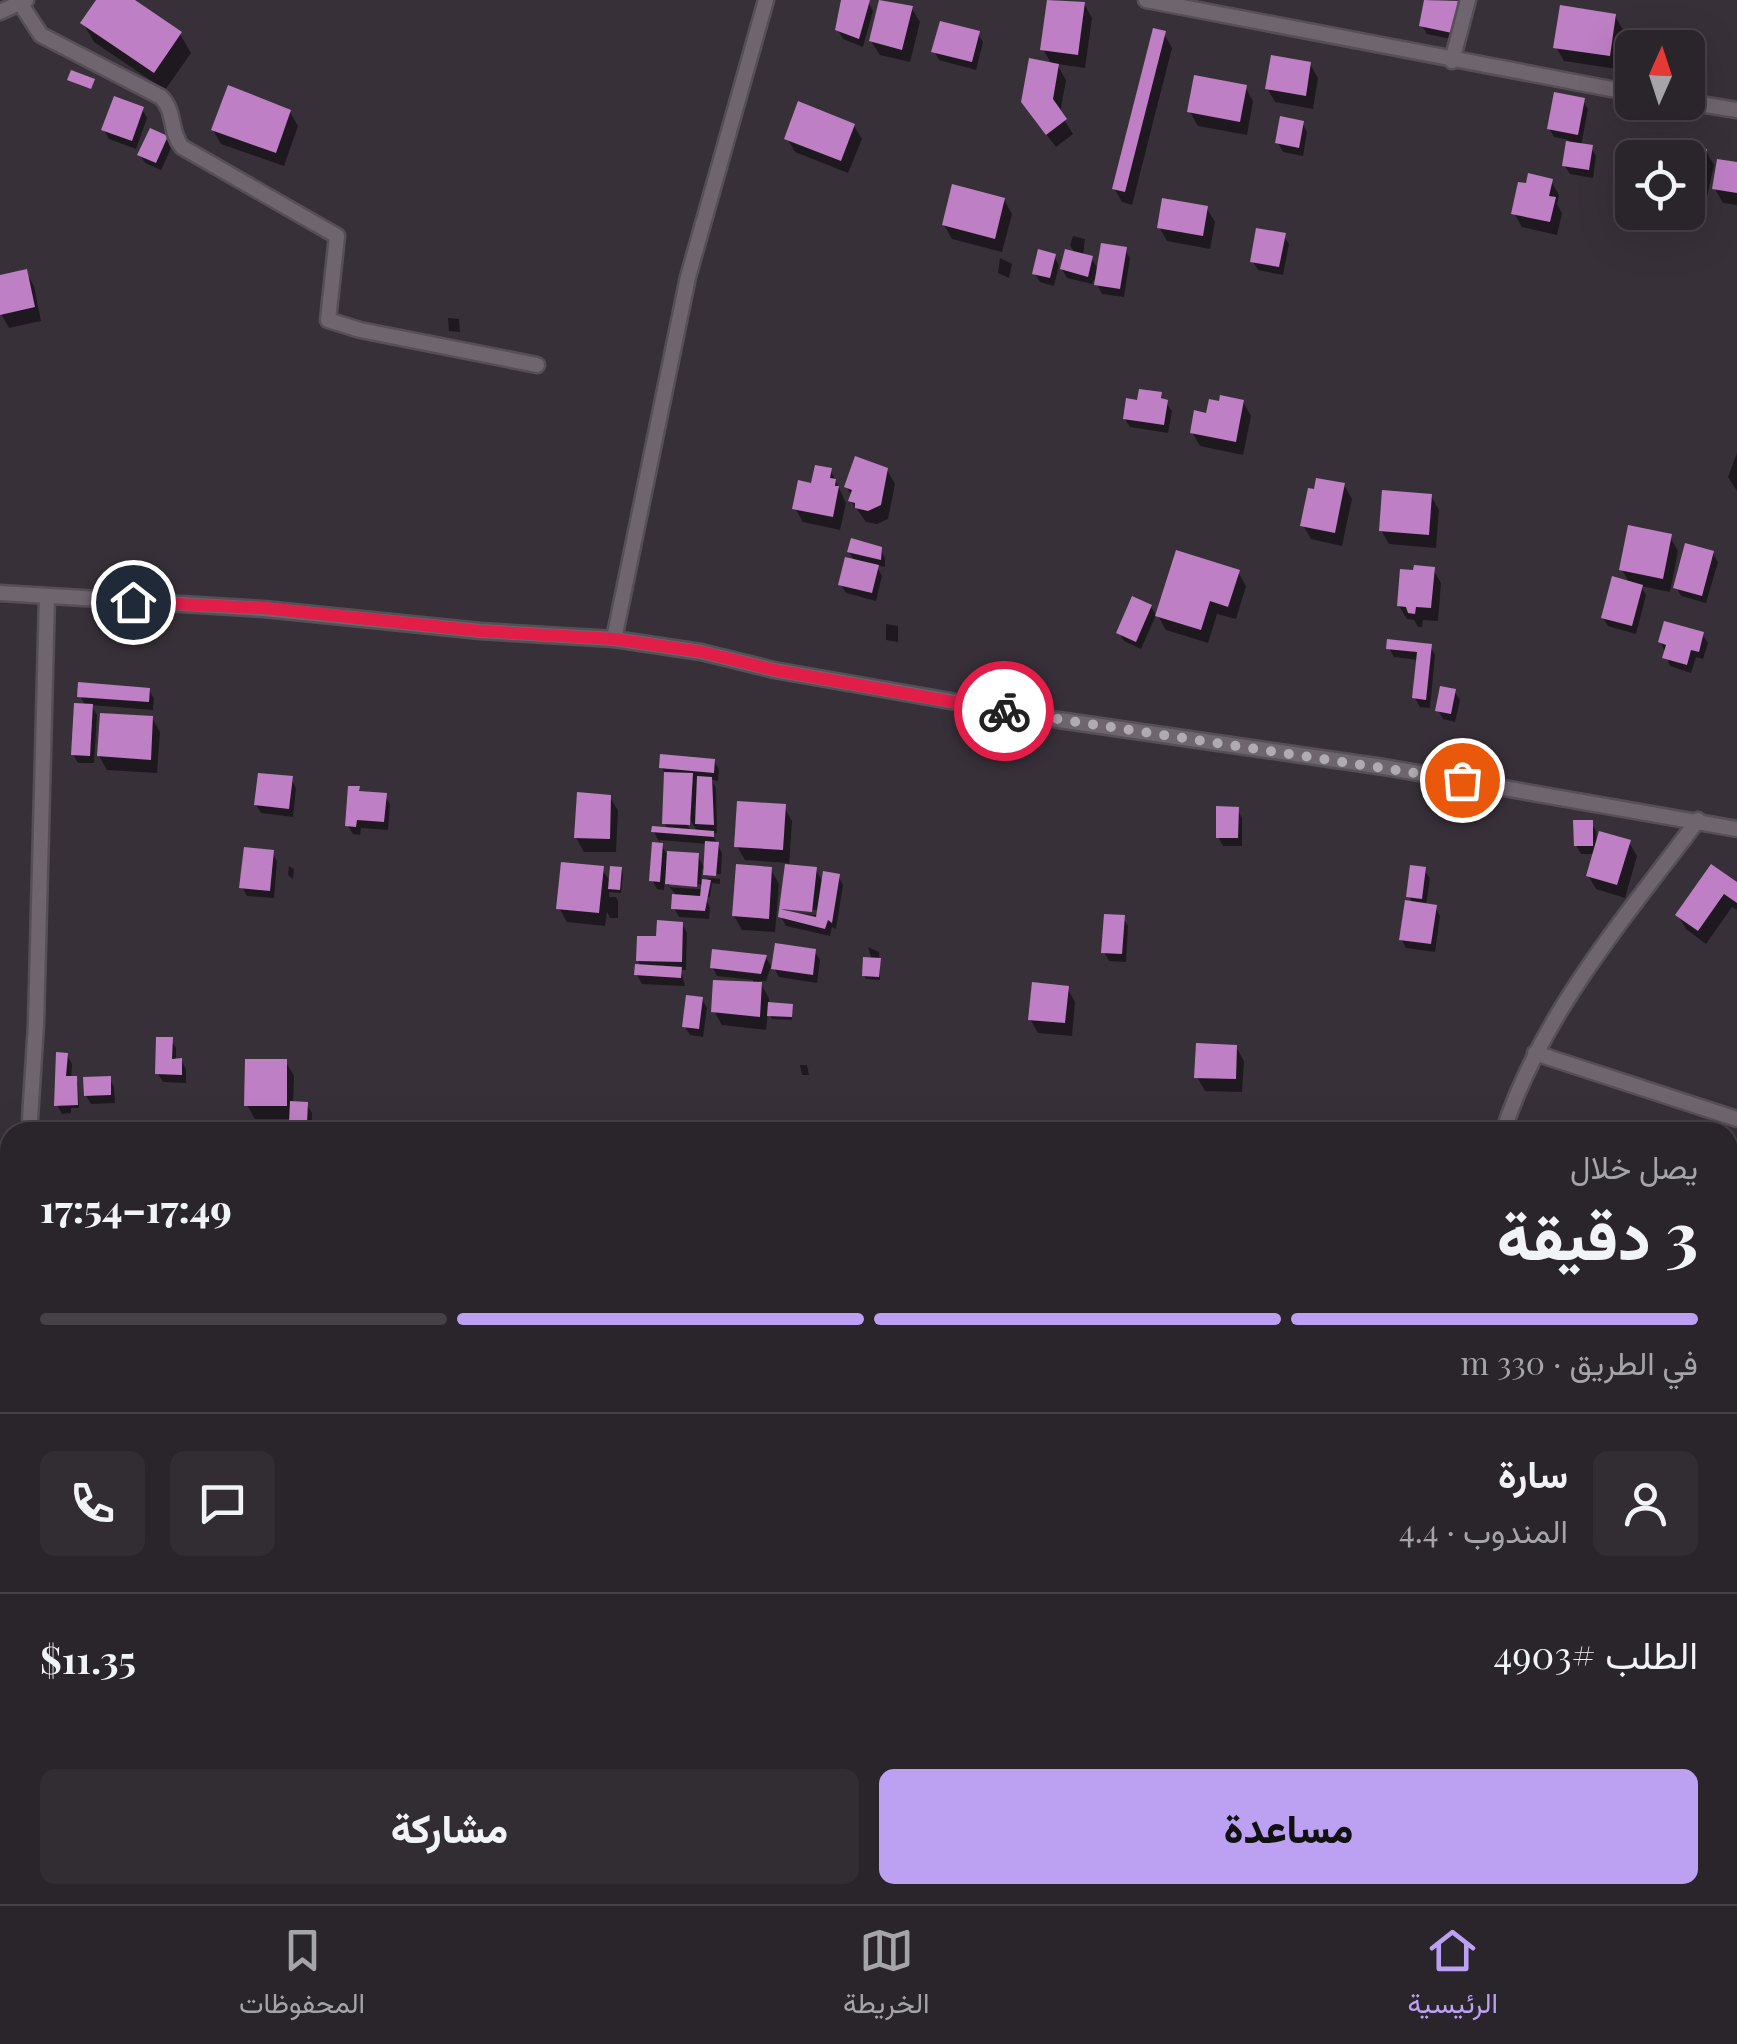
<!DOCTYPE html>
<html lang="ar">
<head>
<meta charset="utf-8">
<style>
	body { margin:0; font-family:"Playfair Display",Vazirmatn,serif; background:#322c33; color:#f1f3f6; direction:rtl; height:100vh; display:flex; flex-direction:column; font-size:38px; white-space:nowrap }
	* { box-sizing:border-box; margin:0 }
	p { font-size:32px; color:#a5a4a9 }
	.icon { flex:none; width:55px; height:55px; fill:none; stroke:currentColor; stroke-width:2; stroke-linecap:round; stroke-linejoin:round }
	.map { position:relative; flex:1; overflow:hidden; direction:ltr }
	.details { position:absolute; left:0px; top:1122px; width:1738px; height:782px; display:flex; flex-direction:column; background:#2a242b; border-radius:30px 30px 0 0; box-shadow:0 10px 40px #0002,0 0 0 2px #464147; direction:rtl }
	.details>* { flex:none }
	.needle { width:65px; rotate:3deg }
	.tools { position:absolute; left:1615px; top:30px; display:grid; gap:20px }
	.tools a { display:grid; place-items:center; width:90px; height:90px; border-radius:15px; background:#2a242b; box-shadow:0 10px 40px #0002,0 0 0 2px #464147; font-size:50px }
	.pin { position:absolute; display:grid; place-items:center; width:85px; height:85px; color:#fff; margin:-42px; border:5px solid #fff; border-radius:50%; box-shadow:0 2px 10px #0007 }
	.courier { position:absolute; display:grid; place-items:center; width:100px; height:100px; margin:-50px; border:8px solid #e11d48; border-radius:50%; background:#fff; color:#222; box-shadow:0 2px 12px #0007 }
	.head em { font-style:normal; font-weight:800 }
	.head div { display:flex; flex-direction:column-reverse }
	.head { display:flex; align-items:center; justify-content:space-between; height:170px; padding:0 40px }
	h1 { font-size:65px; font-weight:800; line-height:75px }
	.bar { display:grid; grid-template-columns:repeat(4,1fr); gap:15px 10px; align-content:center; height:120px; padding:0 40px }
	.bar i { height:12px; border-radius:8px; background:#464147 }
	.bar .selected { background:#bca0f2 }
	.bar p { grid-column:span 4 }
	.line { display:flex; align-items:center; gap:25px; padding:0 40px; border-top:2px solid #464147 }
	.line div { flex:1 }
	.round { display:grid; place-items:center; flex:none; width:105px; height:105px; border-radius:15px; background:#322c33 }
	.cta { display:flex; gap:20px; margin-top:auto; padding:20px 40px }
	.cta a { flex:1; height:115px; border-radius:15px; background:#bca0f2; color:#111; font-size:40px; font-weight:800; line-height:115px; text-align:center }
	.cta a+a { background:#322c33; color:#f1f3f6 }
	.dock { display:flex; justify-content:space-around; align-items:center; height:140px; border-top:2px solid #464147; background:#2a242b; font-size:28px; color:#a5a4a9 }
	.dock a { display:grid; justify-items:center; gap:5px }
	.dock .selected { color:#bca0f2 }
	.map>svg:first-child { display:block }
	.shadow { fill:#0007; fill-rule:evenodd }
	.building { fill:#be7fc4 }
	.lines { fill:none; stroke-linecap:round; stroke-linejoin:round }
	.minor-casing { stroke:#554f56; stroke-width:19 }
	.minor { stroke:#6f656f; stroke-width:14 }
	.done { stroke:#b0aab1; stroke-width:10; stroke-dasharray:0 18 }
	.route { stroke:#e11d48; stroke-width:12 }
</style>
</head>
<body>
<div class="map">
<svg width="1737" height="1904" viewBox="0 0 1737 1904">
	<rect width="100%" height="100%" fill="#383039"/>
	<g class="shadow">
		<polygon points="99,0 131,0 180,34 191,53 165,90 94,42 83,23"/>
		<polygon points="844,0 868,2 873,11 863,47 843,39 838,30"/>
		<polygon points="1050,0 1084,4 1092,18 1085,68 1057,64 1066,80 1060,113 1073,134 1056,147 1032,116 1052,65 1043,49"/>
		<polygon points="1427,0 1457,3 1462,12 1456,40 1427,34 1422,26"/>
		<polygon points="912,9 920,22 910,62 880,55 871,41"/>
		<polygon points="1615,16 1623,30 1617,69 1564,61 1556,47"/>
		<polygon points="978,34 983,42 976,70 939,60 934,51"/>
		<polygon points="1164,34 1172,48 1132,205 1122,202 1114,188"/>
		<polygon points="1310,64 1318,78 1313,109 1275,102 1267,88"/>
		<polygon points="1245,87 1253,101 1247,135 1198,126 1190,112"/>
		<polygon points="1583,101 1588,109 1581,146 1591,148 1596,156 1593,178 1570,174 1564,165 1569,140 1554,137 1549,128"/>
		<polygon points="142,109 147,118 136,149 109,139 104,130"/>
		<polygon points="290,112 298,126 284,166 221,144 213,130"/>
		<polygon points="1302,123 1307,132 1303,156 1283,152 1278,143"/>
		<polygon points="854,126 862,139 848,173 795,152 787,138"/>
		<polygon points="167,138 172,146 161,170 145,163 140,155"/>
		<polygon points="1706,151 1714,165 1707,197 1688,193 1688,158"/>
		<polygon points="1737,165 1737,205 1723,203 1715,189"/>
		<polygon points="1551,181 1559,195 1557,204 1562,213 1557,235 1522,227 1514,213 1528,186"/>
		<polygon points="1004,200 1012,214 1002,252 952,239 944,225"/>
		<polygon points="1207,209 1215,222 1210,249 1167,241 1159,227"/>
		<polygon points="1073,236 1085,239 1083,256 1092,259 1099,271 1125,250 1130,258 1124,297 1102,294 1094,279 1092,284 1067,278 1062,269 1075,254 1070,245"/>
		<polygon points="1284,236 1289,244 1283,275 1258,270 1253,262"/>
		<polygon points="1054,256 1059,265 1054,286 1040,282 1035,274"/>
		<polygon points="1000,258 1012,264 1009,278 998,273"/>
		<polygon points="26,272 34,286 41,321 9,328 0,312 0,277"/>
		<polygon points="448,318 459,319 460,332 449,331"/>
		<polygon points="1160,394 1172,411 1168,433 1130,427 1125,419 1140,403"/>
		<polygon points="1243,402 1251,416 1243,455 1200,446 1192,432 1208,416 1221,404"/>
		<polygon points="1737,453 1737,491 1728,477"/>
		<polygon points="887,470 895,484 888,519 877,524 866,522 851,501 852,497 847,487"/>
		<polygon points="831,471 846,503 840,530 803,522 795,508 813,486"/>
		<polygon points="1344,485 1352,499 1342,546 1311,539 1303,525"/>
		<polygon points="1431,496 1439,510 1436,548 1389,544 1381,530"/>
		<polygon points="1670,537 1678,551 1670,592 1641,586 1646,595 1636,634 1608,626 1603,618 1630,584 1622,570"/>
		<polygon points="880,549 885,558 885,567 876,565 882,576 876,601 846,593 841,585 855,562 849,552"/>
		<polygon points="1713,553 1718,562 1706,603 1681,596 1676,587"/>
		<polygon points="1433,569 1441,583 1438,621 1423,620 1422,627 1418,627 1414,620 1407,619 1399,606 1416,573"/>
		<polygon points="1238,572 1246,586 1236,619 1217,614 1208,643 1166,630 1158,616"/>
		<polygon points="1151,607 1156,615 1141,649 1124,641 1119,633"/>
		<polygon points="886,624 898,626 898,642 886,640"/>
		<polygon points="1703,635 1708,643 1703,659 1696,657 1691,673 1670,666 1661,642"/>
		<polygon points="1430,646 1435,655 1430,708 1420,707 1415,698 1418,660 1394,657 1389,648"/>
		<polygon points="149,690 154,699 153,710 91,705 97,715 94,763 78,763 73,754 86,706 80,696"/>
		<polygon points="1454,691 1460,700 1455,722 1443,719 1438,710"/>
		<polygon points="152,718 160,732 157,773 107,770 99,756"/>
		<path d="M714 761 719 770 718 781 711 780 716 788 717 833H712L722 853 721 874 707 873V877L702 868 701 881 710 882 707 878 720 879V884L712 883 710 897 705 898 710 907 709 919 679 917 674 908 675 893 669 887 709 890V885L669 882V887L665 880 664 890 657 889 652 880 661 845 654 832 668 829 664 823 667 777 662 768ZM686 813 697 831H691L682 816ZM659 840 708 844 706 870 697 855 666 853Z"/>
		<polygon points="291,779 296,788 293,817 261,813 256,805"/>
		<polygon points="358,789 361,794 385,796 390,804 388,830 361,828 360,835 353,834 348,826"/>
		<polygon points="610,797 618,811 616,852 584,852 576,838"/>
		<path d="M784 807 792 821 789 867 816 870 823 883 838 876 843 885 836 929 832 927 830 936 786 926 781 917 788 863 745 860 737 846ZM788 907 825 911V916L788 912Z"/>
		<polygon points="1237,809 1242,818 1242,846 1223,846 1218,837"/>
		<polygon points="1591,822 1596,831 1597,844 1629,842 1637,856 1625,898 1596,889 1588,875 1595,854 1581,854 1576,845"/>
		<polygon points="272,852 277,861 274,898 247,896 242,887"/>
		<polygon points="289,866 294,869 293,879 288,875"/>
		<polygon points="602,869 611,883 621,869 623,873 621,893 609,892 609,897 616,897 618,901 618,918 610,918 607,912 605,926 567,922 559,908"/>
		<polygon points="771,870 779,884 775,932 742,930 734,916"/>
		<polygon points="1424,870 1430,878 1426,906 1435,907 1440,916 1435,952 1406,948 1401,939 1413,904 1409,896"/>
		<polygon points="1737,885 1737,910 1732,907 1706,944 1686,929 1678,915"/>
		<polygon points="1123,918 1128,926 1126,962 1109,961 1104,952"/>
		<polygon points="682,924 687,933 686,970 681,970 685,986 642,984 637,975 642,967 638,961 658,939"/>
		<polygon points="868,947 879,952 880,980 866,979 864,975 872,960"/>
		<polygon points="815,952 820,960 817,983 779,977 774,968"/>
		<polygon points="766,958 771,966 766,981 759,981 769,998 769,1004 791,1006 792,1020 772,1019 768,1012 766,1030 722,1025 714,1011 753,984 753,980 717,976 712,967"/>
		<polygon points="1067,988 1075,1002 1072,1036 1038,1033 1030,1019"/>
		<polygon points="702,999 707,1008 703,1037 690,1035 685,1027"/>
		<polygon points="171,1040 176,1048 176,1061 181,1060 186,1069 186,1083 163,1082 158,1074"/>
		<polygon points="1236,1047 1244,1061 1242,1092 1205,1091 1197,1077"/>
		<polygon points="67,1055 72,1064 71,1079 78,1082 79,1108 71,1108 71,1113 62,1114 57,1105"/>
		<polygon points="286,1062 294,1076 293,1104 307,1105 312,1113 311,1132 296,1131 291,1119 255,1119 247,1105"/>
		<polygon points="800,1065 807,1065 809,1075 802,1075"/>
		<polygon points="109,1078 114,1087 115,1103 91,1104 86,1096"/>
		<polygon points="423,1126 432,1126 436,1132 423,1132"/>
		<polygon points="1728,1318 1737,1319 1737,1356 1728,1355"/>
		<polygon points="1728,1577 1731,1577 1736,1586 1734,1604 1728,1603"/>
		<polygon points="0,1867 4,1867 10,1875 10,1903 0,1903"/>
		<polygon points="129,1895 194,1895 193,1904 132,1904"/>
		<polygon points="219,1895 276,1895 275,1904 221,1904"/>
		<polygon points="468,1895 515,1895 514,1904 467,1904"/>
	</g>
	<g class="building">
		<polygon points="96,0 135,0 182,32 154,73 80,23"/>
		<polygon points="841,0 870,0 859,39 835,30"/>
		<polygon points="879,0 913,6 902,50 869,41"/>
		<polygon points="1047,0 1085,2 1078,55 1040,50"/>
		<polygon points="1424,0 1458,1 1452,33 1419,26"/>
		<polygon points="1560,5 1616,14 1610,56 1553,48"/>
		<polygon points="940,21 980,31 972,62 931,52"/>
		<polygon points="1153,28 1166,31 1125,192 1112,189"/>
		<polygon points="1271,55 1311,62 1306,96 1265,89"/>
		<polygon points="1029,58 1059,64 1053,99 1067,119 1046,135 1021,102"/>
		<polygon points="71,70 95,79 91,89 67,80"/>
		<polygon points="1194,75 1247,85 1240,122 1187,112"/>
		<polygon points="228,85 291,110 276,153 211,130"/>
		<polygon points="1554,92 1585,98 1578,135 1547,129"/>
		<polygon points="114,96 144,107 132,141 101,130"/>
		<polygon points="798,101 855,124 841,161 784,139"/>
		<polygon points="1280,116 1304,121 1299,148 1275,143"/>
		<polygon points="150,128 168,136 156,163 137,155"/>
		<polygon points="1653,139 1707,149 1700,184 1688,182 1688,158 1650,158"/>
		<polygon points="1566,141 1593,145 1589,170 1562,166"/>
		<polygon points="1717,159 1737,162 1737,193 1712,189"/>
		<polygon points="1528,173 1553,179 1549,196 1556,197 1550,222 1511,214 1518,182 1526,183"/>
		<polygon points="952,184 1005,198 995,239 942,225"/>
		<polygon points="1162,198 1208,206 1203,236 1157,228"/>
		<polygon points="1256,228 1286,233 1279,267 1250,262"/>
		<polygon points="1101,243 1127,247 1120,289 1094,285"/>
		<polygon points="1038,249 1056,254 1050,278 1032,274"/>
		<polygon points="1065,249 1093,256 1088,277 1060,269"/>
		<polygon points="27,269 35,307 0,315 0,275"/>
		<polygon points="1139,389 1162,392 1161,398 1168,400 1164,425 1123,419 1126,398 1137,400"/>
		<polygon points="1220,395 1244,400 1236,442 1190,433 1194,410 1206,413 1209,399 1219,401"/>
		<polygon points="855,456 888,468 881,505 868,511 855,508 855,503 848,501 852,490 844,487"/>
		<polygon points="815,465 832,468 830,478 836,479 835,486 839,486 833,517 792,509 798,480 811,483"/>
		<polygon points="1316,478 1345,483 1335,533 1300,526 1308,488 1314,489"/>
		<polygon points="1382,490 1432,494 1429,535 1379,531"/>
		<polygon points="1628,525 1672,534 1663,579 1619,570"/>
		<polygon points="851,538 882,547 881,560 847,552"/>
		<polygon points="1685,543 1714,551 1702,596 1673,588"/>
		<polygon points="1176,550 1240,570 1228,607 1210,601 1201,630 1155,616"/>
		<polygon points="845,557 879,565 872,593 838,585"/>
		<polygon points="1414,565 1435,567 1431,608 1416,607 1415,614 1408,613 1406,607 1397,606 1400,569 1413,570"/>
		<polygon points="1612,576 1643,585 1632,626 1601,618"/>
		<polygon points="1132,596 1152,605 1136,642 1116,633"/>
		<polygon points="1664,621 1704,632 1699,652 1691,650 1687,665 1662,658 1666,645 1658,642"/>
		<polygon points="1387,639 1432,644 1426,700 1412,698 1417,652 1386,649"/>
		<polygon points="78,682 150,688 149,702 77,697"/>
		<polygon points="1440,686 1456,689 1451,714 1435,711"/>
		<polygon points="74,703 93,704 90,756 71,755"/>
		<polygon points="100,713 153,716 151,760 97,756"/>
		<polygon points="660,754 715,759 714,773 659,768"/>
		<polygon points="664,772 693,773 690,825 662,824"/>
		<polygon points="258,773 293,776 289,809 254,805"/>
		<polygon points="697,776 712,777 714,825 695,824"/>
		<polygon points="348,786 360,786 359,791 387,793 384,822 357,820 356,827 345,826"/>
		<polygon points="577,792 611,795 610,839 574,838"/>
		<polygon points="737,801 786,804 783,850 734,847"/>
		<polygon points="1216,806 1239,807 1238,838 1216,838"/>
		<polygon points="1573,820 1593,820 1593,846 1574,846"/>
		<polygon points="652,826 714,831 714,837 651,832"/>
		<polygon points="1599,831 1631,840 1617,885 1586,876"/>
		<polygon points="705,841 719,842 716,876 703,875"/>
		<polygon points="652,842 663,843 660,882 649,881"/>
		<polygon points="244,847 274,850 270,891 239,888"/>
		<polygon points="667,851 699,853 697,887 665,884"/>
		<polygon points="561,862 604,866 599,913 556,909"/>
		<polygon points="736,864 772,867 769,919 732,916"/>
		<polygon points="785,864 817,867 812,912 780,909 816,917 823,871 840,874 832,923 828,920 825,929 778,917"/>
		<polygon points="1711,864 1737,882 1737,903 1724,894 1698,931 1675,915"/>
		<polygon points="1410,865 1426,867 1422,899 1406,897"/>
		<polygon points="610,866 622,867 620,890 608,889"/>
		<polygon points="702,879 711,880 705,911 671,909 672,894 700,896"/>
		<polygon points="1405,900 1437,905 1431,944 1399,940"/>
		<polygon points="1104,914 1125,915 1122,954 1101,953"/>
		<polygon points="657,920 683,922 682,962 636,961 637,936 656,936"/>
		<polygon points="775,943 816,949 813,975 771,969"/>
		<polygon points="712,949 767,955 761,974 710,968"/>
		<polygon points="863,957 881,958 879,977 862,976"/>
		<polygon points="635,964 682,967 681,978 634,975"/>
		<polygon points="713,980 762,982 760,1017 711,1012"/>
		<polygon points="1032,982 1069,986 1065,1023 1028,1020"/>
		<polygon points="686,995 703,997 699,1029 682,1027"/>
		<polygon points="768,1002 793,1004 792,1017 767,1016"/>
		<polygon points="156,1037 173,1037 172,1059 182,1058 182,1075 155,1074"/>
		<polygon points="1196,1043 1237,1045 1236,1079 1194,1078"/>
		<polygon points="56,1052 68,1053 66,1076 77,1076 78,1105 54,1106"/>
		<polygon points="245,1059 287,1059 287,1106 244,1106"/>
		<polygon points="111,1076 111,1095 84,1096 83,1077"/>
		<polygon points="290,1101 308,1102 307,1124 289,1123"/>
		<polygon points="1728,1316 1737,1316 1737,1348 1728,1347"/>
		<polygon points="127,1895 186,1895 185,1904 127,1899"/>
		<polygon points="216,1895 265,1895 265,1903 216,1901"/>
		<polygon points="465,1895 507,1895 506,1904 464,1904"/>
		<polygon points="1547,1895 1607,1895 1607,1904 1548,1904"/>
	</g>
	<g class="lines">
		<g class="minor-casing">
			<g id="minor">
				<polyline points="1146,0 1632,93"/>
				<path d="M20 3 41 35 161 97C176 112 169 132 182 147L337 236 328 320 360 330 537 365"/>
				<polyline points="0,12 26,0"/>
				<polyline points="1452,61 1468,0"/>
				<polyline points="1688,102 1737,110"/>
				<polyline points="0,593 264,609 480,631 614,639 701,652 774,670 1059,720 1384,767 1737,829"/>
				<polyline points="614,639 688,277 766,0"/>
				<polyline points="1535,1053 1737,1119"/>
				<polyline points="30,1119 36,1024 47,597"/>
				<path d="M1503 1132C1542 1013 1624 919 1698 820"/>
				<polyline points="0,1800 10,1801"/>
				<polyline points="1633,1895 1634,1904"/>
				<polyline points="428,1904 429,1895"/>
				<polyline points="619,1904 619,1895"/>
				<polyline points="1288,1904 1289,1895"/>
			</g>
		</g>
		<use href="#minor" class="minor"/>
	</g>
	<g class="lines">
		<polyline class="done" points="1004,711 1462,780"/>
		<polyline class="route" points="133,602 264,608 480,631 614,639 702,652 774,670 1004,711"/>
	</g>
</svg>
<div class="tools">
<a><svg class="needle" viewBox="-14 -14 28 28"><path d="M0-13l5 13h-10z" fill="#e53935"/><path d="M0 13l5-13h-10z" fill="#a5a4a9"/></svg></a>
<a><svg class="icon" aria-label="locate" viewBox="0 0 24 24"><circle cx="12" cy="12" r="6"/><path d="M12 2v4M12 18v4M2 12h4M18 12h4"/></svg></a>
</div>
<div class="pin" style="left:1462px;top:780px;background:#ea580c"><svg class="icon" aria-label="bag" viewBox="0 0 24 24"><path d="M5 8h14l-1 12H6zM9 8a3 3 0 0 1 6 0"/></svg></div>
<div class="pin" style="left:133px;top:602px;background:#1f2937"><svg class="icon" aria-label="home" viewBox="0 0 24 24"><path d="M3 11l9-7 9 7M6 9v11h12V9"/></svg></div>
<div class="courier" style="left:1004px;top:711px"><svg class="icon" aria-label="bike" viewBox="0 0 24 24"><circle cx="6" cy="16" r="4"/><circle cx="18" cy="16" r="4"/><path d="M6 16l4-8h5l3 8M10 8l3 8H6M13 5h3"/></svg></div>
<section class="details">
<div class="head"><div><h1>3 دقيقة</h1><p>يصل خلال</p></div><em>17:49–17:54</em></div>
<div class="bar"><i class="selected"></i><i class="selected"></i><i class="selected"></i><i></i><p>في الطريق · 330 m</p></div>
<div class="line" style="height:180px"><a class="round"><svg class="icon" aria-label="person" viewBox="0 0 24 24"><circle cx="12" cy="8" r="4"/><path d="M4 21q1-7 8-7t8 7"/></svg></a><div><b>سارة</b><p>المندوب · 4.4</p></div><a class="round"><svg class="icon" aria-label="chat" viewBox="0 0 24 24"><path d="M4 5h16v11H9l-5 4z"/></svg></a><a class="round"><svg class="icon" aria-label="phone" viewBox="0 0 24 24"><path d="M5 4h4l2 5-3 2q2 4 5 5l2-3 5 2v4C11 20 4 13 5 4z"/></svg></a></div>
<div class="line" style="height:130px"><div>الطلب #4903</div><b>$11.35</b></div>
<div class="cta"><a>مساعدة</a><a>مشاركة</a></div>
</section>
</div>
<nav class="dock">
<a class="selected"><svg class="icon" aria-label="home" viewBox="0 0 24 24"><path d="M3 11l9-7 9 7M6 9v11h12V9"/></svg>الرئيسية</a>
<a><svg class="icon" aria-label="map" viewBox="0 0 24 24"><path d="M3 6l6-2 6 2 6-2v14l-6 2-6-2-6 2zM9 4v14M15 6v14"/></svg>الخريطة</a>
<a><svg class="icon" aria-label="saved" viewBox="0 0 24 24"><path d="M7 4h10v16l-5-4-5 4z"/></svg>المحفوظات</a>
</nav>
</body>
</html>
